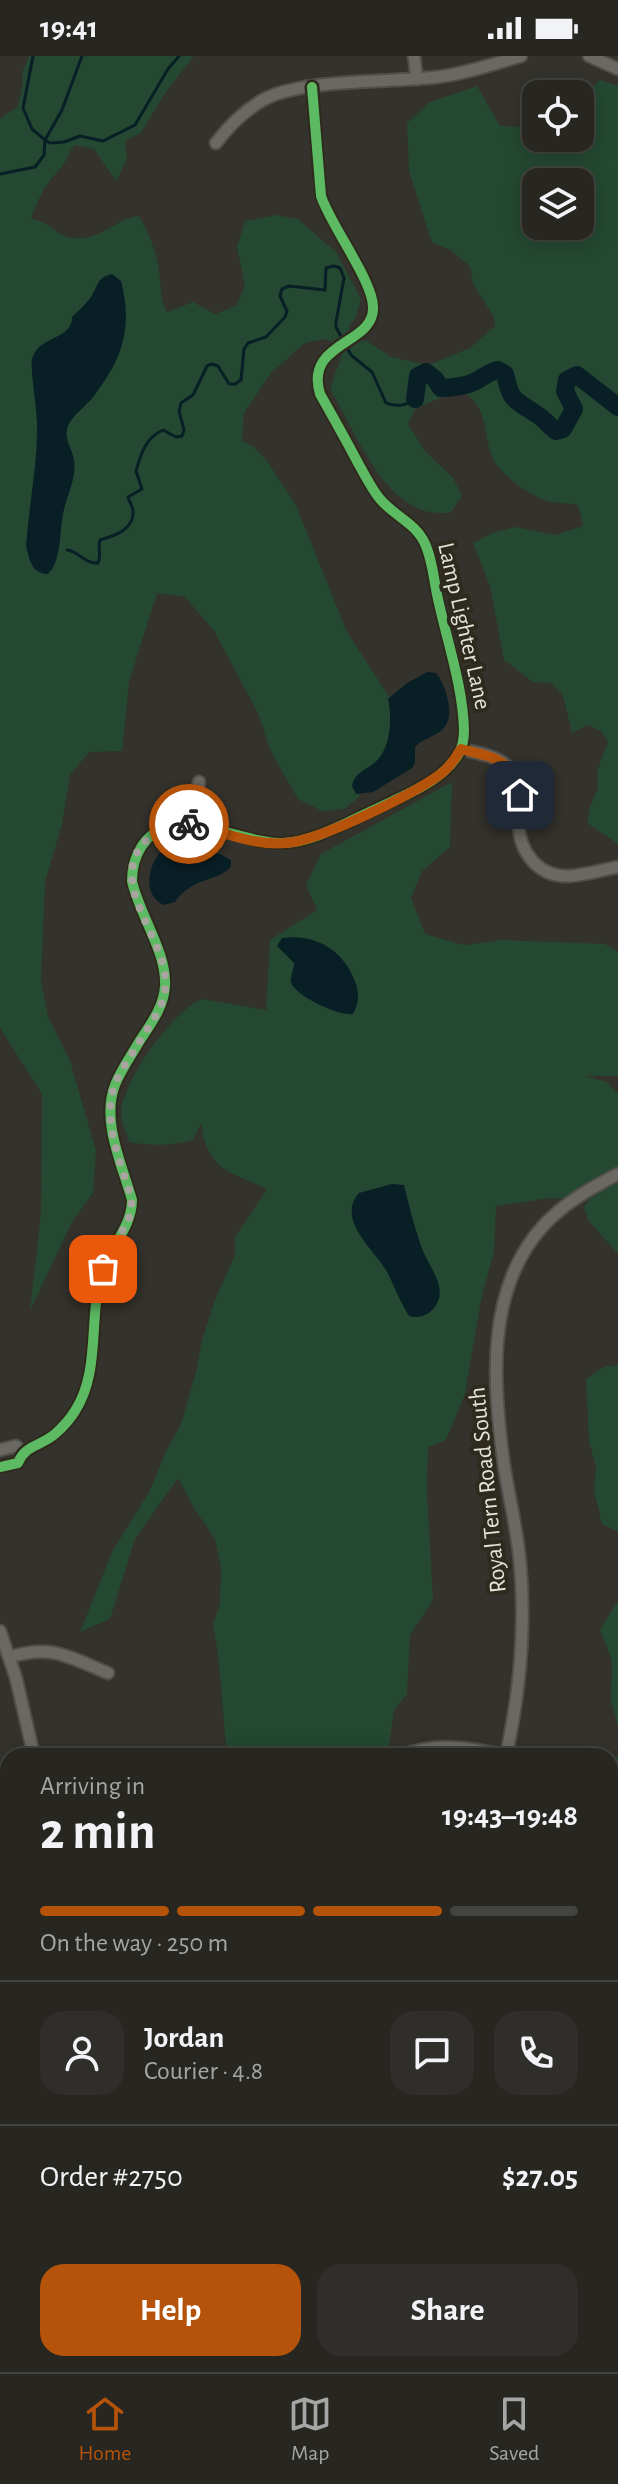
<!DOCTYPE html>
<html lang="en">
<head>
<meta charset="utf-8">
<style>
	body { margin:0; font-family:"Alegreya Sans",sans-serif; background:#2f2e2a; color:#f1f3f6; height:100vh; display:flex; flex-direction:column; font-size:30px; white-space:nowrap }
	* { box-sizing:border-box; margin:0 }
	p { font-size:26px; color:#a4a5a5 }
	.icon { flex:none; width:44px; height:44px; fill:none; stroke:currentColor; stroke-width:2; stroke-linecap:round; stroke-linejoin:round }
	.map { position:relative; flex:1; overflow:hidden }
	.panel { position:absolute; left:0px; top:1692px; width:618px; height:624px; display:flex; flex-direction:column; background:#272621; border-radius:24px 24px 0 0; box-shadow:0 4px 20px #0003,0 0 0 2px #43433f }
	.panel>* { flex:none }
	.tools { position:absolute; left:522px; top:24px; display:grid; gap:16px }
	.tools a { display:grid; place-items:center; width:72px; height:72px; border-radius:16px; background:#272621; box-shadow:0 4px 20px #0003,0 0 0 2px #43433f; font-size:40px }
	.pin { position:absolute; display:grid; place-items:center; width:68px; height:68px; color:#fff; margin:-34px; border-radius:16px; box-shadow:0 4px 12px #0006 }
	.courier { position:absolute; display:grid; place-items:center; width:80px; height:80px; margin:-40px; border:6px solid #b45309; border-radius:50%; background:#fff; color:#222; box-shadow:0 2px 10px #0007 }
	.overview em { font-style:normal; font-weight:700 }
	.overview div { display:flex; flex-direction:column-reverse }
	.overview { display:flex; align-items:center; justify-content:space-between; height:136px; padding:0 40px }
	h1 { font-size:52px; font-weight:700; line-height:60px }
	.bar { display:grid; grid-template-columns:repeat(4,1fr); gap:12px 8px; align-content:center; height:96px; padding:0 40px }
	.bar i { height:10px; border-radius:6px; background:#43433f }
	.bar .active { background:#b45309 }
	.bar p { grid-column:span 4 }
	.line { display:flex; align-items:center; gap:20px; padding:0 40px; border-top:2px solid #43433f }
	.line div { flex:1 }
	.round { display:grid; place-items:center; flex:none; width:84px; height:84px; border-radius:24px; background:#2f2e2a }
	.cta { display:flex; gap:16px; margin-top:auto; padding:16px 40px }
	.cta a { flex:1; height:92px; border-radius:24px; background:#b45309; color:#fff; font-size:32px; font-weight:700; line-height:92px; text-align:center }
	.cta a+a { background:#2f2e2a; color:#f1f3f6 }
	.status { display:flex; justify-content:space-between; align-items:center; height:56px; padding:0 40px; background:#272621; direction:ltr }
	.status svg { height:22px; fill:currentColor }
	.tabs { display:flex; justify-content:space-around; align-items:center; height:112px; border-top:2px solid #43433f; background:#272621; font-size:22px; color:#a4a5a5 }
	.tabs a { display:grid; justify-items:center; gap:4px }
	.tabs .active { color:#b45309 }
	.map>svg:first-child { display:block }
	.green { fill:#244832; fill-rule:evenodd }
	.forest { fill:#356a4b }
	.water { fill:#091f26 }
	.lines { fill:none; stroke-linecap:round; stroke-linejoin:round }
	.stream { stroke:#091f26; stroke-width:3 }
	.river { stroke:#091f26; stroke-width:18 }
	.minor-casing { stroke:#504e48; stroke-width:15 }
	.minor { stroke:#6a6862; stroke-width:11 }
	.cycleway-casing { stroke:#2e2a1e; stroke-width:15 }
	.cycleway { stroke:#5cba63; stroke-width:10 }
	.done { stroke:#a7a59e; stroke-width:8; stroke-dasharray:0 14.4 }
	.route { stroke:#b45309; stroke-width:10 }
	.labels { text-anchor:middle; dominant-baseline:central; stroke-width:8; stroke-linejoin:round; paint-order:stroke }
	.street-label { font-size:24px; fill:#e5e3db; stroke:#2e2a1e }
</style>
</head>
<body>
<div class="status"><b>19:41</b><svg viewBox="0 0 49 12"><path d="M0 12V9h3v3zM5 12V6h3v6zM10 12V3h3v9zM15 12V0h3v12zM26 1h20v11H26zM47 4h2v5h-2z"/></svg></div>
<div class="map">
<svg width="618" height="2316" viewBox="0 0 618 2316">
	<rect width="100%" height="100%" fill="#34322c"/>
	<g class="green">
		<path d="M29 0H194L163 40 141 77 125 85 127 103 116 125 94 93 75 89C68 96 67 105 61 112 45 129 39 140 31 163 46 163 56 180 72 182 103 185 113 163 139 160 150 178 159 203 160 224 162 238 160 242 167 256L193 246 215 258 236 250 245 230 237 191 245 165 276 159 298 163 336 196 361 243 355 263 349 270V276L336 287 324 283 305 287 271 317 244 357 242 385 253 390 267 405 296 449 347 576 392 645 394 665 382 704 355 728 360 740 346 752 324 756 298 743 270 694 258 657 214 575 185 541 157 537 129 626 122 695 89 696 70 719 62 768 45 826 41 926 48 961 70 1005 96 1095 93 1137 72 1166 30 1255 41 1157 42 1038 0 972V63L18 50 23 26 22 17Z"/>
		<path d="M600 24 618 30V788L587 767 590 751 598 732 597 716 608 685 601 675 587 669 572 677 563 639 551 627 533 626 504 604 490 530 473 487 492 477 516 471 555 479 583 470 578 449C568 447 556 447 547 445 532 440 510 425 500 413 478 387 495 349 458 334L415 353 408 368 425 395 453 422 462 440 450 457C442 457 432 457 425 455 379 441 353 372 331 334 332 319 340 311 342 296L357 284 367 285 391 301 428 309 470 292 495 270 494 261 473 228 470 210 449 193 432 187 409 115 407 67 430 46 477 30 500 70 520 71 536 67V82H580V41ZM536 126H580V170H536Z"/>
		<path d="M452 726 450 791 422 815 411 842 425 878 464 889 503 884 605 888 618 896V1020H584L607 1026 618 1038V1111L563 1143 550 1142 496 1150 494 1195 481 1244 465 1338 446 1384 428 1391 427 1435 433 1544 410 1579 407 1638 394 1654 389 1690 375 1700H227L218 1597 213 1569 220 1547 221 1511 215 1483 194 1452 178 1422 135 1483 110 1563 80 1576 112 1496 149 1436 167 1393 181 1368 196 1316 202 1284 215 1244 235 1199V1181L267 1133C228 1115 207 1114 201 1067L193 1084C171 1090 151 1090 129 1086 126 1076 121 1066 121 1056 122 1026 175 951 203 943L266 954 270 884 317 854 306 829 321 798Z"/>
		<polygon points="618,1125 618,1198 588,1164 584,1151 590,1143"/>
		<polygon points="618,1309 618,1475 602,1468 594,1434 596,1412 589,1384 586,1323 604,1311"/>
		<polygon points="618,1545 618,1670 611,1645 612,1605 600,1573"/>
		<polygon points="618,1701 618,2164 610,2163 610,1703"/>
		<polygon points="8,2020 8,2079 0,2080 0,2025"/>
		<polygon points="0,2206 8,2212 8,2308 441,2308 424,2316 0,2316"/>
	</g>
	<polygon class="forest" points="0,1731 8,1735 8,1829 0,1835"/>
	<g class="water">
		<path d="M112 218 121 225C133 271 123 302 94 340 87 349 74 358 69 368 62 382 72 390 74 404 77 422 66 441 63 458 60 474 61 492 55 507 53 512 52 513 48 518 31 517 30 505 26 490 29 448 38 407 37 366 37 352 30 313 32 303 38 279 72 285 72 261 78 255 86 248 91 241 98 230 97 221 112 218Z"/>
		<path d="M427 616 436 617C446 629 456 660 443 673 435 681 423 682 415 691V707L412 712 373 736 356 738 352 730C356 713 370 714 379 702 391 688 392 660 388 643L407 627Z"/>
		<path d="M174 788 220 798 231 804V810C222 825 191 821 175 846L164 849C138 838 150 794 174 788Z"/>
		<path d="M282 882C316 877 345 895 356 928 359 938 359 948 353 958 341 961 294 940 291 926 290 921 294 913 294 907L277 890Z"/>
		<path d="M392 1128 404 1129C409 1149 414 1170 421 1190 428 1211 452 1234 432 1254 425 1261 418 1262 409 1260 400 1246 394 1229 386 1214 373 1193 336 1163 359 1137Z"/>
		<polygon points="545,1694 593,1695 601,1700 528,1700"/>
		<polygon points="610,1709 618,1724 618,1775 610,1779"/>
	</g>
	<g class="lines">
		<g class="stream">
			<polyline points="33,0 23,52 32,73 45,84 50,87 64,86 80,80 103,85 135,69 168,13 179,0"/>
			<polyline points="0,118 35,111 44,99 45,84 62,54 82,0"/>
			<path d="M67 494C79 495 84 508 98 507 102 499 97 492 100 484 114 480 135 474 133 454 132 449 129 445 128 441L142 433 136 415C141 398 145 382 163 374L176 381 182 380 184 374 179 355 181 347 193 339 207 310 212 308 218 310 229 328H235L241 324 244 293 248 287 266 281 285 261 287 255 280 240 282 233 289 230 325 234 326 212 334 210 340 212 344 222 336 266V271L351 299 372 316 386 347C397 351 405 350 415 343"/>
			<polyline points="412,2308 416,2316"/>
		</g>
		<path class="river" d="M415 343 418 320 426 316 435 323 441 332C450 332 466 330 474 326 483 322 488 316 498 314L505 318C511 346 514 343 536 358 544 362 549 370 556 375L563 373 574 353 565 335 567 324 577 319 618 351"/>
		<g class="minor-casing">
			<g id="minor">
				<polyline points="414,0 417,23"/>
				<polyline points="589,0 618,13"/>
				<path d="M216 87C228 71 243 56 261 45 299 22 390 27 437 21 465 18 493 8 521 0"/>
				<path d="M461 693C476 697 495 699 507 710 522 724 520 744 519 762 517 793 536 821 569 820 585 819 602 814 618 811"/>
				<polyline points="191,768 199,726"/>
				<polyline points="0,1394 16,1390 22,1396"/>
				<path d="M0 1411 18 1407C25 1389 41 1390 55 1378 63 1371 70 1363 75 1355 101 1315 88 1261 102 1217 110 1191 132 1171 132 1144 122 1108 101 1065 115 1029 121 1014 131 1000 139 986 150 969 164 951 165 930 167 896 139 858 132 825 132 800 145 776 170 770 201 762 249 788 283 787 314 786 347 766 374 754 402 740 443 726 459 697 463 690 464 682 464 674 463 631 447 585 438 543 434 526 433 507 426 490 417 467 395 461 380 443 371 432 365 419 358 407 346 384 333 361 320 338 304 285 375 289 373 251 373 225 331 170 321 140L312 31"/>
				<polyline points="0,1575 16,1622 34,1700"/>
				<path d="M10 1601C52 1588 69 1601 108 1617"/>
				<path d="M400 1700C436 1686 470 1691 506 1700"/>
				<path d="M506 1700C520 1636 526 1571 520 1506 517 1473 509 1441 504 1409 493 1329 485 1234 543 1170 564 1147 591 1132 618 1118"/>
				<polyline points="0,1859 8,1854"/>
				<polyline points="0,2158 8,2158"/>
				<polyline points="610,2252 618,2250"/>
			</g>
		</g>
		<use href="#minor" class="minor"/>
		<g class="cycleway-casing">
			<path id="cycleway" d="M0 1411 18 1407C25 1389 41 1390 55 1378 63 1371 70 1363 75 1355 101 1315 88 1261 102 1217 110 1191 132 1171 132 1144 122 1108 101 1065 115 1029 121 1014 131 1000 139 986 150 969 164 951 165 930 167 896 139 858 132 825 132 800 145 776 170 770 201 762 249 788 283 787 314 786 347 766 374 754 402 740 443 726 459 697 463 690 464 682 464 674 463 631 447 585 438 543 434 526 433 507 426 490 417 467 395 461 380 443 371 432 365 419 358 407 346 384 333 361 320 338 304 285 375 289 373 251 373 225 331 170 321 140L312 31"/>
		</g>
		<use href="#cycleway" class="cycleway"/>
	</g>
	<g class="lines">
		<path class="done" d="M103 1213 129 1162 132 1144C122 1109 102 1067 114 1031 119 1016 130 1002 138 988 148 971 162 955 165 934 172 883 99 826 150 781 161 771 175 767 189 768"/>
		<path class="route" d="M189 768C220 775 254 790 286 787 319 785 414 738 442 717 450 710 456 702 461 693 492 701 513 702 520 739"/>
	</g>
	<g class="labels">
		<g class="street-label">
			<text transform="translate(464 570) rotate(77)">Lamp Lighter Lane</text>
			<text transform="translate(488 1434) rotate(-96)">Royal Tern Road South</text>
		</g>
	</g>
</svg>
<div class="tools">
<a><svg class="icon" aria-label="locate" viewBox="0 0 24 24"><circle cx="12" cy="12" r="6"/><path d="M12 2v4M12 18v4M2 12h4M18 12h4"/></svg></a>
<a><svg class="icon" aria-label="layers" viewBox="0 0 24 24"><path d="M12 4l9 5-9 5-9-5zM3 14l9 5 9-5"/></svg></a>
</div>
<div class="pin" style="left:103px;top:1213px;background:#ea580c"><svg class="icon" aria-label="bag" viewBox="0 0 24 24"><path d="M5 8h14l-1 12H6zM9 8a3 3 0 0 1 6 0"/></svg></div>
<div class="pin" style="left:520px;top:739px;background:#1f2937"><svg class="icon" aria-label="home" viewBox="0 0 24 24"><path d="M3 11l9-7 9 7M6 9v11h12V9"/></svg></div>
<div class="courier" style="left:189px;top:768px"><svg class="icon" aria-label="bike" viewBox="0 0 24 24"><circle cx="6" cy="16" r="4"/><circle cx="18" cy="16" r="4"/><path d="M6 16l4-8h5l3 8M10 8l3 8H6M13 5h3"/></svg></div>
<section class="panel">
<div class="overview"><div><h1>2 min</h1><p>Arriving in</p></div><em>19:43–19:48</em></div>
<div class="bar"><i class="active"></i><i class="active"></i><i class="active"></i><i></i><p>On the way · 250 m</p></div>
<div class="line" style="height:144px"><a class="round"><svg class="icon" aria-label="person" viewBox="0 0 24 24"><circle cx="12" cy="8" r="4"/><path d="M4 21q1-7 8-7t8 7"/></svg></a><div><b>Jordan</b><p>Courier · 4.8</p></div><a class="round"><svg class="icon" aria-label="chat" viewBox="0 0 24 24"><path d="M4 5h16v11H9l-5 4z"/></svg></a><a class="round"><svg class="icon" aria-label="phone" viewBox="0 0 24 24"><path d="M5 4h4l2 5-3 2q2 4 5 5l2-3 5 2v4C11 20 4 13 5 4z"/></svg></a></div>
<div class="line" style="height:104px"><div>Order #2750</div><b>$27.05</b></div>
<div class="cta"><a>Help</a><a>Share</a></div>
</section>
</div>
<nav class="tabs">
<a class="active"><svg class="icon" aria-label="home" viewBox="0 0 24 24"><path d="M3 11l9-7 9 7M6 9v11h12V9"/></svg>Home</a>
<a><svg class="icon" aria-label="map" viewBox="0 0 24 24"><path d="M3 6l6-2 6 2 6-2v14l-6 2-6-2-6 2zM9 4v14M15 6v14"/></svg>Map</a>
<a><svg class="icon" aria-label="saved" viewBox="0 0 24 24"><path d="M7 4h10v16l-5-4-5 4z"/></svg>Saved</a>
</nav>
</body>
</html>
